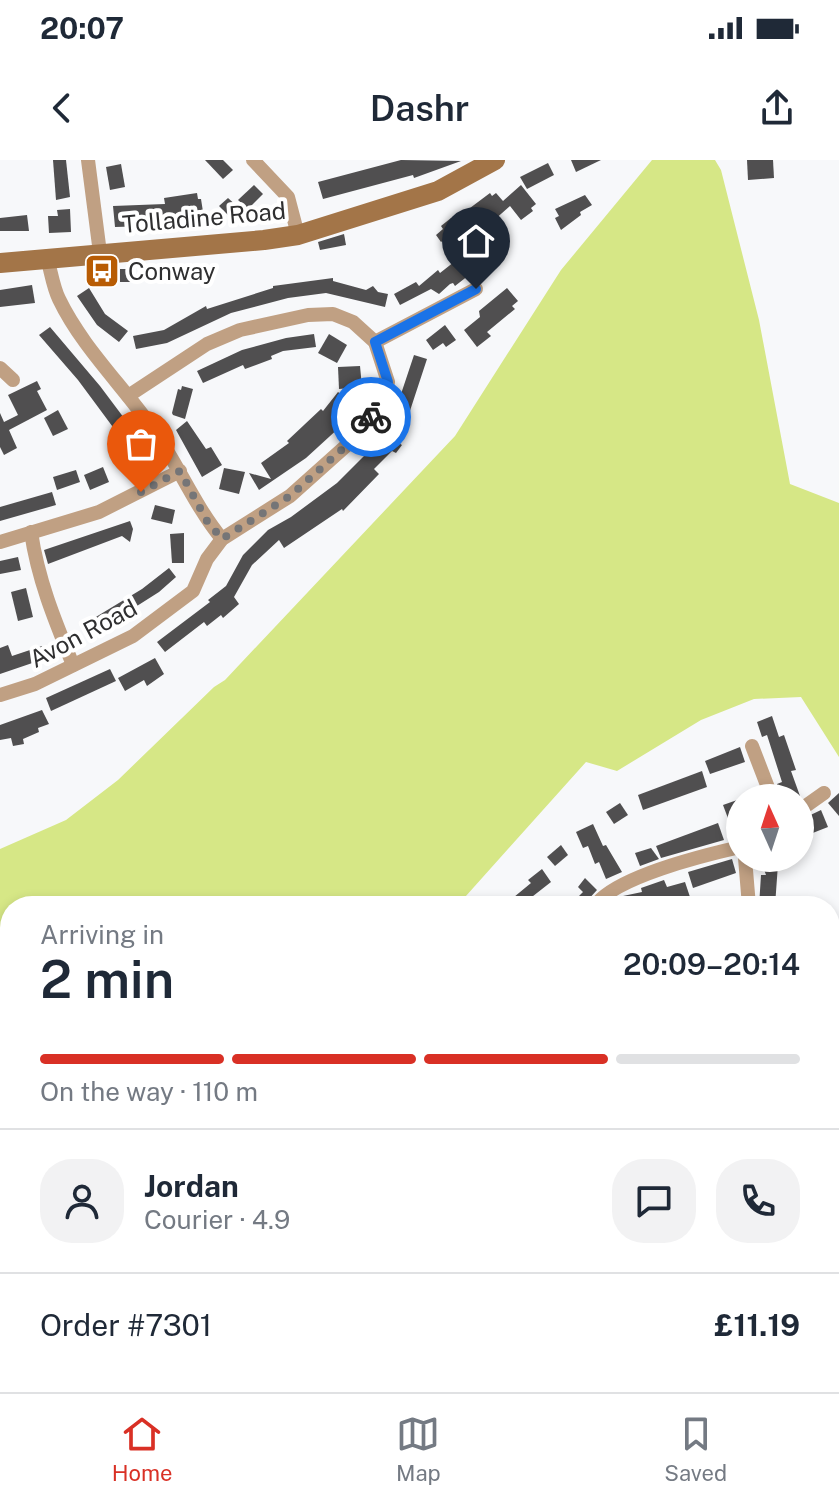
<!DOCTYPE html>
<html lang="en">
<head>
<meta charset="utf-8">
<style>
	body { margin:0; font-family:"Public Sans",sans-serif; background:#f2f2f3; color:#1f2937; height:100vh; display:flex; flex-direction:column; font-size:30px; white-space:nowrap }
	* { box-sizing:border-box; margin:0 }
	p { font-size:26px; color:#747a83 }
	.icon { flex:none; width:44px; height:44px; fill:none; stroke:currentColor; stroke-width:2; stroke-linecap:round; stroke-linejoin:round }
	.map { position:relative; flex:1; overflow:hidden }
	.details { position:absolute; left:0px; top:736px; width:840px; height:496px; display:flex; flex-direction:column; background:#fff; border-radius:32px 32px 0 0; box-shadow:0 4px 12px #0003 }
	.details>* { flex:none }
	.needle { width:52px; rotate:357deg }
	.fabs { position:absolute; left:726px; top:624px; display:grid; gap:16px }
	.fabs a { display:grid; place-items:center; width:88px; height:88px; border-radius:50%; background:#fff; box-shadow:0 4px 12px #0003; font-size:40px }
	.pin { position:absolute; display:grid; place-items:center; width:68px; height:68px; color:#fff; margin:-82px -34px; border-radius:50% 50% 50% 0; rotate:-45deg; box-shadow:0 0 8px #0007 }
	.pin .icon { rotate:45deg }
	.courier { position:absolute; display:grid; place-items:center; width:80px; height:80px; margin:-40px; border:6px solid #1a73e8; border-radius:50%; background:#fff; color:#222; box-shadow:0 2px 10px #0007 }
	.headline em { font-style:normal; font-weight:600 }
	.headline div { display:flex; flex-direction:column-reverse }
	.headline { display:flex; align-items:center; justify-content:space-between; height:136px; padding:0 40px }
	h1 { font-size:52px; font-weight:600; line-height:60px }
	.bar { display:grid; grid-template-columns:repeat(4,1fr); gap:12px 8px; align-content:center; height:96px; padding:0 40px }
	.bar i { height:10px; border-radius:6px; background:#e0e1e3 }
	.bar .active { background:#d93025 }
	.bar p { grid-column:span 4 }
	.line { display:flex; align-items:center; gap:20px; padding:0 40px; border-top:2px solid #e0e1e3 }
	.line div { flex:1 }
	.round { display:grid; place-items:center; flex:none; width:84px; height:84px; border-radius:32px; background:#f2f2f3 }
	.status { display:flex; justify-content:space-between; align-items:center; height:56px; padding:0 40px; background:#fff; direction:ltr }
	.status svg { height:22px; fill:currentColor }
	header { display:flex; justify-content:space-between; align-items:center; height:104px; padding:0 40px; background:#fff; font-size:36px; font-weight:600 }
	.dock { display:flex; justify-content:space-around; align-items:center; height:112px; border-top:2px solid #e0e1e3; background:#fff; font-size:22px; color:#747a83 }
	.dock a { display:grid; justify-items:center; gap:4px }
	.dock .active { color:#d93025 }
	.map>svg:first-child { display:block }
	.built { fill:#e7eef5 }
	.green { fill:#d6e786 }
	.building { fill:#504f50 }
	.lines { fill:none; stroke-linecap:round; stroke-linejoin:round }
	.street { stroke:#c0a083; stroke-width:14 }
	.secondary { stroke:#a37548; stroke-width:20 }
	.done { stroke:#757577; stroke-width:8; stroke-dasharray:0 14.4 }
	.route { stroke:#1a73e8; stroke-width:10 }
	.labels { text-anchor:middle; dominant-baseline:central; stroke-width:8; stroke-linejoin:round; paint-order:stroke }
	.street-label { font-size:24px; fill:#2f2f30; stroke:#fff }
	.poi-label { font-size:24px; fill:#2f2f30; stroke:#fff; text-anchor:start }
</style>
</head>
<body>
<div class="status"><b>20:07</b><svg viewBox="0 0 49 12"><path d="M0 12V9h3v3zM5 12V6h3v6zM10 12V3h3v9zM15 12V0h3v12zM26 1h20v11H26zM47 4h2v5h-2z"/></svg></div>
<header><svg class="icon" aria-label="back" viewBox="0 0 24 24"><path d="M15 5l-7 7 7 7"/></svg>Dashr<svg class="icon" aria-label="share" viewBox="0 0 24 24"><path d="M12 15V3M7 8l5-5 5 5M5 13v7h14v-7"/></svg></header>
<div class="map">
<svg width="839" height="1232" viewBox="0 0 839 1232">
	<rect width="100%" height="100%" fill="#f7f8fa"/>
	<polygon class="built" points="34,1222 320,1222 313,1232 31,1232"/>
	<g class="green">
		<polygon points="652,0 715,0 721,10 759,160 790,324 839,343 839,597 801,537 754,539 701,560 617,611 586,602 457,746 10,746 10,885 0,885 0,689 66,660 118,620 214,527 225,520 455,276 561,110"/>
		<polygon points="10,1131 10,1222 34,1222 31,1232 0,1232 0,1186"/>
	</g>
	<g class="building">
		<polygon points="53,0 66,0 70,37 56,40"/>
		<polygon points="205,0 223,0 233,10 223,19"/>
		<polygon points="401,0 461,1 414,18 413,15 323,39 318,22"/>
		<polygon points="571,0 601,0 576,12"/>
		<polygon points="747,0 773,0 774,18 748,20"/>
		<polygon points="548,3 554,15 527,29 520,17"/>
		<polygon points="121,4 125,27 110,30 106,7"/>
		<polygon points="254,25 263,34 248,49 238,40"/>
		<polygon points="521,25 536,44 531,48 533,51 521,60 510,46 493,61 486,53 467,69 463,65 441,82 436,75 443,69 441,66 451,58 454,60 490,33 492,36 496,33 503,41"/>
		<polygon points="197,33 198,39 201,39 204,58 150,66 115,67 113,46 165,44 164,38"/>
		<polygon points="585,35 592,45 580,52 581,55 561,70 555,58 559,56 555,49"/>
		<polygon points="228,38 239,48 230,57 219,46"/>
		<polygon points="70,49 71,72 49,73 48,56 58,56 57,50"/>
		<polygon points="27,55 29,71 0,71 0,58"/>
		<polygon points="344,74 346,85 320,90 318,82"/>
		<polygon points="478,91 487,101 455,126 453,123 450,124 439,134 431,129 400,145 394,134 416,122 419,126 438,110 440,113 454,102 457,105 468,95 471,98"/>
		<rect x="120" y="109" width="13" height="13"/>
		<polygon points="333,118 333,121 366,130 373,126 378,132 388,134 385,147 326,133 288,138 231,153 167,183 136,189 133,176 164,170 206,146 207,149 273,128 273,126"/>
		<polygon points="32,125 35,143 0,147 0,130"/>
		<polygon points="89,128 105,154 128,171 119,182 97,165 77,136"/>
		<polygon points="507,128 518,141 512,146 515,149 487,172 491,176 477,187 464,170 480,157 479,151"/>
		<polygon points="445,165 456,180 446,187 443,183 433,190 426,180"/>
		<polygon points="50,167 100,226 133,270 121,278 78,220 39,175"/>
		<polygon points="314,174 316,187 283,191 271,196 272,199 245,209 243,205 203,223 197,211 242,190 286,178"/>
		<polygon points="329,174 347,185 337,203 318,193"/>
		<polygon points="414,195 427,199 403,272 397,282 402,285 396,293 392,291 374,309 379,314 343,351 342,349 284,388 279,380 252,405 234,437 239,444 223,458 221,455 207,466 204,462 165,492 157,482 210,442 208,440 226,426 243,395 268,370 291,357 337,323 377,283 393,258"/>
		<polygon points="360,206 362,227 339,229 338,207"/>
		<polygon points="37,221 41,229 37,231 47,250 9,270 17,288 4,295 0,287 0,253 4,262 18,255 8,235"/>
		<polygon points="182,226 193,229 185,259 173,255 172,253 178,229 181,230"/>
		<polygon points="338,232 356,245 341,266 306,298 259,330 249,313 271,319 261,303 289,283 287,281 321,249 323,251"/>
		<polygon points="58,250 68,269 53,276 44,258"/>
		<polygon points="187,261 206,289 211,287 222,305 202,317 176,270"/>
		<polygon points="125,286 141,288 138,308 122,306"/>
		<polygon points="103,307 109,322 90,330 84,315"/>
		<polygon points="224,308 245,312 239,334 219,329"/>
		<polygon points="76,310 80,322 57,330 53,317"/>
		<polygon points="52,332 56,345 0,361 0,347"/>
		<polygon points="155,345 175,350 172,364 151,359"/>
		<polygon points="130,361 133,369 130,382 122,376 48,404 44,390"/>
		<polygon points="184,373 184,403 172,403 170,374"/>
		<polygon points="18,397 21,410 0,414 0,401"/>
		<polygon points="169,408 176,417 159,432 88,477 81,466 142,429"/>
		<polygon points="26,428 33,457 18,461 11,432"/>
		<polygon points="8,485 12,496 42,486 47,498 0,514 0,488"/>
		<polygon points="155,498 164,514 147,526 144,520 125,531 118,518"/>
		<polygon points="110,509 116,521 51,551 46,538"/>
		<polygon points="42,550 49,564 38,568 39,572 23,579 24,584 13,586 11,578 0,580 0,565"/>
		<polygon points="772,556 779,577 784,575 796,610 791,611 800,636 793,638 782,638 777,624 782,622 767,575 762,577 757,562"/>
		<polygon points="740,587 745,602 710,614 705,601"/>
		<polygon points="702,611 707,627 643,650 638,635"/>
		<polygon points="839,633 839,656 828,643"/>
		<polygon points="740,639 740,657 729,661 723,645"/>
		<polygon points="620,643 628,655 614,664 606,652"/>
		<polygon points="821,650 828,667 805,676 800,660"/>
		<polygon points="718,663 724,680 661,698 656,686"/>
		<polygon points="593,664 603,686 606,685 622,712 606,719 599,702 595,704 588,686 583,688 576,672"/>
		<polygon points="561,685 568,695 555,706 547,697"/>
		<polygon points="651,688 659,699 640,706 635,693"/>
		<polygon points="760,698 775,698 778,704 775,746 759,746 761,715 766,715"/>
		<polygon points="732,699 736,713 693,728 688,712"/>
		<polygon points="542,709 551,722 528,740 533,746 503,746 531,723 528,720"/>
		<polygon points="585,718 597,730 586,742 579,736 583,732 578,727"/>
		<polygon points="664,720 667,727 685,722 690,737 674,743 671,736 639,746 617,746 615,741 623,736 642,732 641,728"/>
		<rect x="830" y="802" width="9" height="87"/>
		<polygon points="830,964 839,964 839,993 830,992"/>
		<polygon points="0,988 10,989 5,1018 0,1017"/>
		<polygon points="830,1123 839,1124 839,1138 830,1137"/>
		<polygon points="390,1222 409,1222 414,1226 410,1232 402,1232"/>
		<polygon points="782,1222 792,1222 797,1227 793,1232 772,1232"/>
	</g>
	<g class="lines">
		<g class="street">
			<polyline points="88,0 100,93"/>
			<polyline points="253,0 288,37 298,75"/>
			<path d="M47 98C51 111 53 127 59 139 82 187 123 226 153 269 178 304 194 345 222 379"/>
			<polyline points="375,182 476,129"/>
			<polyline points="0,208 13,220"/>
			<path d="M31 372C38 420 55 461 73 505"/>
			<polyline points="0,382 99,352 180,311"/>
			<polyline points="0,535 35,524 133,476 193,431 207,399 222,379 290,336 366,268 388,222 375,182 353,162 333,154 308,155 240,170 207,184 128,236"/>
			<polyline points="752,586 772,638"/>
			<polyline points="800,650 824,633"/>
			<polyline points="745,698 749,746"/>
			<path d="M595 746C614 717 705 695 740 687"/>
			<polyline points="830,954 839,954"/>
			<polyline points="830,1049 839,1049"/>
			<polyline points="830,1161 839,1162"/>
			<polyline points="378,1232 380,1222"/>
			<polyline points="465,1232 472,1222"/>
			<polyline points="658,1232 660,1222"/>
			<polyline points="819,1232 820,1222"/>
		</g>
		<g class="secondary">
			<polyline points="0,103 264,80 298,75 438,31 495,0"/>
			<polyline points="0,953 10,952"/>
			<polyline points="830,1021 839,1021"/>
		</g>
	</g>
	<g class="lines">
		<polyline class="done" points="141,332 180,311 207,361 222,379 290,336 366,268 371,257"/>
		<polyline class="route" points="371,257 388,222 375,182 476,129"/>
	</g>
	<defs>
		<g id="bus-square" transform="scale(1.8)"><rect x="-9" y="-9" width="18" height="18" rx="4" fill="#b85c04" stroke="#fff"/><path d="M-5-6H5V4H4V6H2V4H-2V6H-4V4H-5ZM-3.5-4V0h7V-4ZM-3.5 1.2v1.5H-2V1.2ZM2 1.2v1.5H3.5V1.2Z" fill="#fff"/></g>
	</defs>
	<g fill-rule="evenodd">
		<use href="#bus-square" x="102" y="111"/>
	</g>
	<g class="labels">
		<g class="street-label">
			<text transform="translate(204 57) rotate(-5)">Tolladine Road</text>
			<text transform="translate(83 473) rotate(-28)">Avon Road</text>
		</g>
		<g class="poi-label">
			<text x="128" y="111">Conway</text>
		</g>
	</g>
</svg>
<div class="fabs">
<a><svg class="needle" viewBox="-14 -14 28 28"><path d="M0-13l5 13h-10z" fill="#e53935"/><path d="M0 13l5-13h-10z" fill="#747a83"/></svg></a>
</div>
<div class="pin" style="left:141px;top:332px;background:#ea580c"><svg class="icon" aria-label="bag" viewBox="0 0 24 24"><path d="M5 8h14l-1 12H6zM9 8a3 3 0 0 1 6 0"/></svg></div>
<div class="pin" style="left:476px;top:129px;background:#1f2937"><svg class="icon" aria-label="home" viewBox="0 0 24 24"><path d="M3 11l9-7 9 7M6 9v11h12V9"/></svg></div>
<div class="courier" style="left:371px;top:257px"><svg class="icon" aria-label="bike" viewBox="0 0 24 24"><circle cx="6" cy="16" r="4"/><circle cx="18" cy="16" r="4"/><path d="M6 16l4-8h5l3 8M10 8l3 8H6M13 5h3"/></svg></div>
<section class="details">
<div class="headline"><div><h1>2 min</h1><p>Arriving in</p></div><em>20:09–20:14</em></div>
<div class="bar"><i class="active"></i><i class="active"></i><i class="active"></i><i></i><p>On the way · 110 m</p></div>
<div class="line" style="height:144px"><a class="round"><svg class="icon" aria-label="person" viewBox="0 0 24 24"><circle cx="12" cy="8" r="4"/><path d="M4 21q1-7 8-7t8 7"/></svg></a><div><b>Jordan</b><p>Courier · 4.9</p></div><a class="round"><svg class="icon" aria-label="chat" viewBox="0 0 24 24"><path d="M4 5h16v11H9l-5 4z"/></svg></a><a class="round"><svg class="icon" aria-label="phone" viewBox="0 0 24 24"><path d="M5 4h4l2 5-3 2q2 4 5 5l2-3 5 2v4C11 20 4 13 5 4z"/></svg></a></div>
<div class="line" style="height:104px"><div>Order #7301</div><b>£11.19</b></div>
</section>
</div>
<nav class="dock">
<a class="active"><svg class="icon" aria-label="home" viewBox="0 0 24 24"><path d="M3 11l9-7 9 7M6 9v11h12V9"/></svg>Home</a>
<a><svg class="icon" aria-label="map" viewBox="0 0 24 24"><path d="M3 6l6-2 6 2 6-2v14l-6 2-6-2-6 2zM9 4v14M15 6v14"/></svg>Map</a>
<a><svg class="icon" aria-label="saved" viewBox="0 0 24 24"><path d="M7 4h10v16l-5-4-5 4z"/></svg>Saved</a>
</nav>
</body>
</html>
